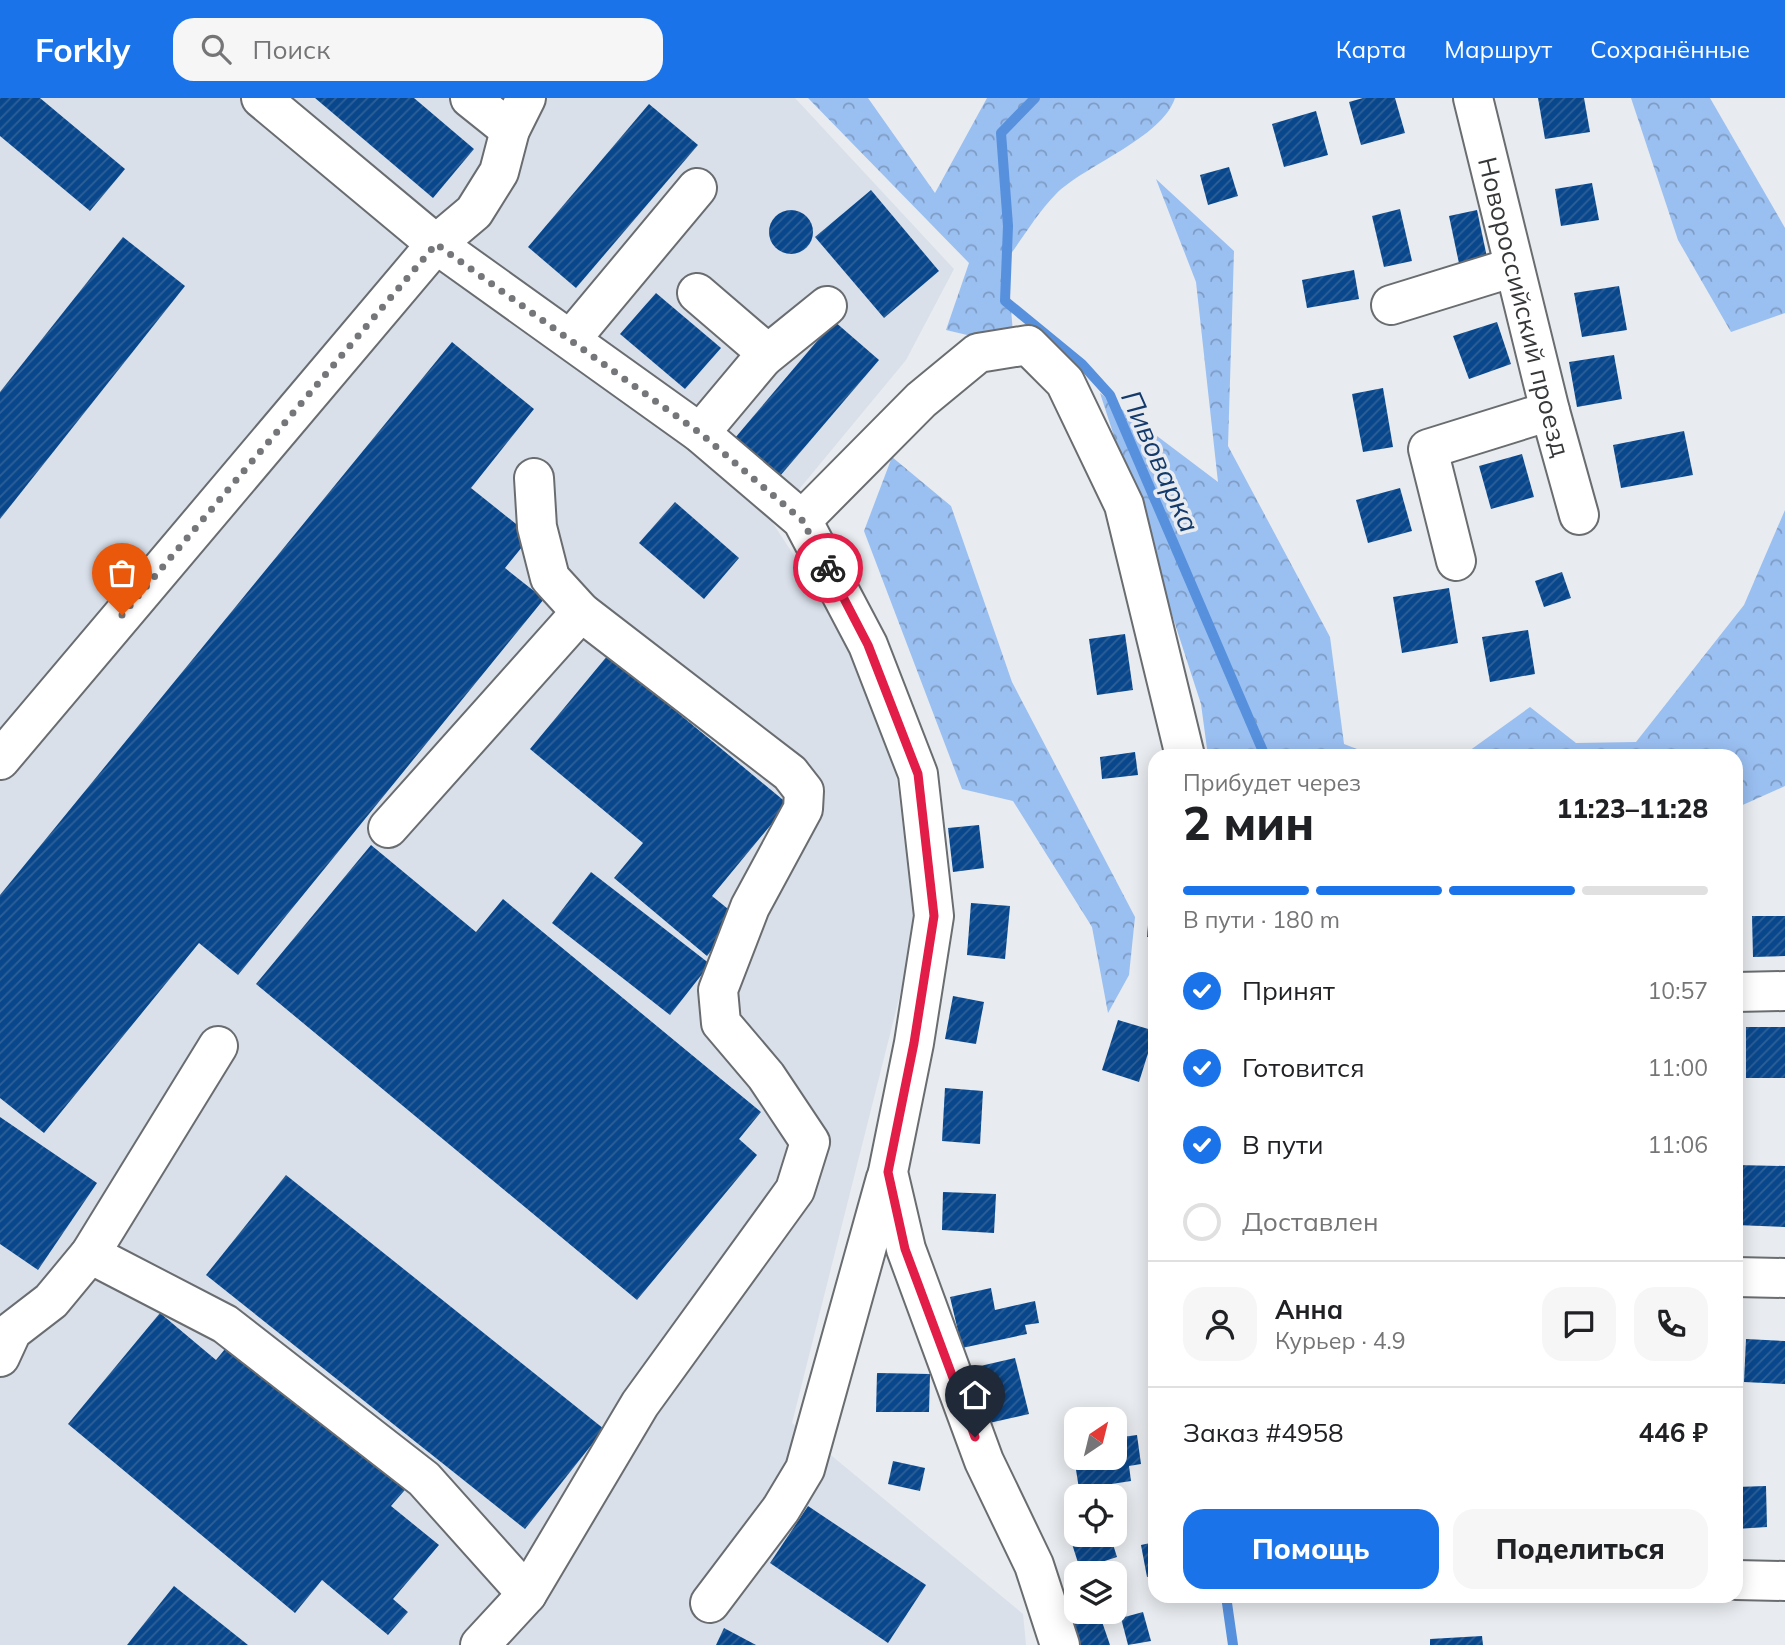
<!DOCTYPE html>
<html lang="ru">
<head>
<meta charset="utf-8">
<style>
	body { margin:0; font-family:Mulish,sans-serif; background:#f6f6f6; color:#202124; height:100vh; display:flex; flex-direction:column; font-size:26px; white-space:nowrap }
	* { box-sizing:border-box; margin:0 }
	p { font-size:23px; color:#757577 }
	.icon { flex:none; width:38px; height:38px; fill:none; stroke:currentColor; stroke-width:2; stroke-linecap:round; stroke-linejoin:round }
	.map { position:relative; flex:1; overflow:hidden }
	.details { position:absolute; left:1148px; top:651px; width:595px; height:854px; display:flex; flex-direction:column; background:#fff; border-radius:21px; box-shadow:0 4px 18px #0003 }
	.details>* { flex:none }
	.needle { width:46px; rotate:35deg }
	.buttons { position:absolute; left:1064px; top:1309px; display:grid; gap:14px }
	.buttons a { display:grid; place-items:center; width:63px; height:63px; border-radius:14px; background:#fff; box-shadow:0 4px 18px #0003; font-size:35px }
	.pin { position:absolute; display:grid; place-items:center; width:60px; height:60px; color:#fff; margin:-72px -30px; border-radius:50% 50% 50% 0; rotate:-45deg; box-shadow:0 0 7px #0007 }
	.pin .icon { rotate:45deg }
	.courier { position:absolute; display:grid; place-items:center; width:70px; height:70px; margin:-35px; border:5px solid #e11d48; border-radius:50%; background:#fff; color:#222; box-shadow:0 2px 9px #0007 }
	.head em { font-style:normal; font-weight:800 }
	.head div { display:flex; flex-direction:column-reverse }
	.head { display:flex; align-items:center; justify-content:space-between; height:119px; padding:0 35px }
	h1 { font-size:46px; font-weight:800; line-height:52px }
	.bar { display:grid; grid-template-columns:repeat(4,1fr); gap:10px 7px; align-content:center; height:84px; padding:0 35px }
	.bar i { height:9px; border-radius:5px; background:#e0e0e0 }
	.bar .active { background:#1a73e8 }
	.bar p { grid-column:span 4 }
	.line { display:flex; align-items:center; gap:18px; padding:0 35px; border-top:2px solid #e0e0e0 }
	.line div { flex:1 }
	.round { display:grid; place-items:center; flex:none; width:74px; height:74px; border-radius:21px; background:#f6f6f6 }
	ol { padding:0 35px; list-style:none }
	li { display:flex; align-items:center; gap:21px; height:77px }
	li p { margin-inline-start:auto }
	li .icon { padding:7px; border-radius:50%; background:#1a73e8; color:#fff; stroke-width:4 }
	li:last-child { color:#757577 }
	li i { width:38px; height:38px; border:4px solid #e0e0e0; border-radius:50% }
	.primary-button { display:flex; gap:14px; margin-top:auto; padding:14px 35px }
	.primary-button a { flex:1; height:80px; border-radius:21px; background:#1a73e8; color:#fff; font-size:28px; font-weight:800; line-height:80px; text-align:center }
	.primary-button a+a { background:#f6f6f6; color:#202124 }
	header { display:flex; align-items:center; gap:42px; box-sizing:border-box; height:98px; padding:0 35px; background:#1a73e8; color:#fff }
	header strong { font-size:33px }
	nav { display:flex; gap:38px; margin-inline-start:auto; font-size:24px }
	.search { width:490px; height:63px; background:#f6f6f6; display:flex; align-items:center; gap:18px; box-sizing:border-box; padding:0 24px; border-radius:21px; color:#757577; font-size:26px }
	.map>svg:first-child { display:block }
	.built { fill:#d9e0ea }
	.forest { fill:url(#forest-crowns) }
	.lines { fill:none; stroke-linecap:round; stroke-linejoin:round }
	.stream { stroke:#5790dc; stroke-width:10 }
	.building { fill:url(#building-hatch) }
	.minor-casing { stroke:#6a6d70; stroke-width:42 }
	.minor { stroke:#fff; stroke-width:38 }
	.done { stroke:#747679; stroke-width:7; stroke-dasharray:0 12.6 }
	.route { stroke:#e11d48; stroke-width:9 }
	.labels { text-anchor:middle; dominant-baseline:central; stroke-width:7; stroke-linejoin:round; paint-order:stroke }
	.street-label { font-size:26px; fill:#363739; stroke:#e8ebef }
	.water-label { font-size:28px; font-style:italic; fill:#133a6b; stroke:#e8ebef }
</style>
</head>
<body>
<header>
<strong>Forkly</strong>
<div class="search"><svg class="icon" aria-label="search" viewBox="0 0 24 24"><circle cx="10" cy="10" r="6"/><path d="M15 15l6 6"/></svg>Поиск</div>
<nav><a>Карта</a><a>Маршрут</a><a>Сохранённые</a></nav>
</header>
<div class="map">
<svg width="1785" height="1547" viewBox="0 0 1785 1547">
	<defs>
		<pattern id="forest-crowns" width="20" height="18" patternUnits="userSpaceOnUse" patternTransform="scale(1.75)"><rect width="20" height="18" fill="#9abff1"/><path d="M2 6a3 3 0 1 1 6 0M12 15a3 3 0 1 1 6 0" fill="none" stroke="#7e9cc4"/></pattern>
		<pattern id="building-hatch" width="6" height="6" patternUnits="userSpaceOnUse" patternTransform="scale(1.75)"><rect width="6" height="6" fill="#09478c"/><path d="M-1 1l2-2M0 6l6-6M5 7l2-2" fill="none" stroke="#2e6097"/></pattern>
	</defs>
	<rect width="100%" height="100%" fill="#e8ebef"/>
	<polygon class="built" points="0,0 795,0 954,171 906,262 772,424 856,552 895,670 917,829 792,1325 1023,1516 1026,1547 0,1547"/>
	<g class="forest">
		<path d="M808 0H868L935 95 987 0H1175C1162 40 1085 67 1056 96 1037 115 1023 140 1007 161L1014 248 946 232 969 165Z"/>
		<polygon points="1631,0 1710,0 1785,130 1785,215 1731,234 1678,142"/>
		<polygon points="1156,81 1234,153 1228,348 1330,539 1344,646 1375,658 1208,658 1201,606 1100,295 1218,384 1196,184"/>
		<polygon points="892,359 951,408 1012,584 1135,819 1129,877 1108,915 1092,829 1013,703 962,691 864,433"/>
		<polygon points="1785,412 1785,688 1736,710 1736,658 1462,658 1530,609 1576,645 1636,644 1744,507"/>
	</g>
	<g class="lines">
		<g class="stream">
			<polyline points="1035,0 1001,35 1008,128 1005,203 1082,266 1110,297 1265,658"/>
			<polyline points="1226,1498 1233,1547"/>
		</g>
	</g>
	<g class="building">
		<polygon points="0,0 40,0 125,71 90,113 0,38"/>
		<polygon points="315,0 414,0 474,51 433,100"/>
		<polygon points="1363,0 1395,0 1405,35 1361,47 1349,4"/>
		<polygon points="1538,0 1584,0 1590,34 1545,41"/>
		<polygon points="649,6 698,47 576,190 528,149"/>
		<polygon points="1316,13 1328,57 1284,69 1272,26"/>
		<polygon points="1229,69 1238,98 1208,107 1200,77"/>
		<polygon points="1592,85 1599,122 1561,128 1555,91"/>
		<polygon points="871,92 939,173 884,220 815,139"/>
		<polygon points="1400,111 1412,163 1384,169 1372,118"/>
		<circle cx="791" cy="134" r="22"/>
		<polygon points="1477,112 1488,164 1460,170 1449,118"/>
		<polygon points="123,139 185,188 0,421 0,294"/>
		<polygon points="1354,172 1359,201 1307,210 1302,182"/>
		<polygon points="1619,188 1627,232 1582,239 1574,195"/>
		<polygon points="656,195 721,250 685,291 620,236"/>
		<polygon points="834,223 879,262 780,378 735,340"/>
		<polygon points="1497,224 1511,266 1469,281 1453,238"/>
		<polygon points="452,244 534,311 471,390 531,438 505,470 544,501 238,877 199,845 44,1035 0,1000 0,797"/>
		<polygon points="1614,257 1622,301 1577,309 1569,264"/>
		<polygon points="1383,290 1393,349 1363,354 1352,296"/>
		<polygon points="1684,333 1693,377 1621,390 1613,347"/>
		<polygon points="1522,356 1534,399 1491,411 1479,368"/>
		<polygon points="1400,390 1412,433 1368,445 1356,402"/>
		<polygon points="675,404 739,460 704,501 639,445"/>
		<polygon points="1562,474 1571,500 1544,509 1535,483"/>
		<polygon points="1449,490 1458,545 1402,555 1393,499"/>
		<polygon points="1528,532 1535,576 1490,584 1482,539"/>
		<polygon points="1125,536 1133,592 1097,597 1089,541"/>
		<polygon points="608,557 788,706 712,798 738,819 707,858 614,780 643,745 530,651"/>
		<polygon points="1135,654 1138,677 1102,681 1100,659"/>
		<polygon points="979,727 984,770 953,774 948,730"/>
		<polygon points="371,747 476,834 503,801 761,1014 739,1041 757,1057 637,1202 256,886"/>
		<polygon points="591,774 710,866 670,917 552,825"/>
		<polygon points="971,805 1010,808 1005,861 967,857"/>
		<polygon points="1149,816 1155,816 1155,839 1147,839"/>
		<polygon points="1752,818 1785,818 1785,858 1753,859"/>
		<polygon points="953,898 984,904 976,946 945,941"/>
		<polygon points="1118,922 1155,933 1139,984 1102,972"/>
		<rect x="1746" y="929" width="39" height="51"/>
		<polygon points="945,990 983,993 980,1046 942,1043"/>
		<polygon points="0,1019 97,1085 38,1172 0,1146"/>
		<polygon points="1736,1067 1785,1068 1785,1129 1736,1127"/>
		<polygon points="286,1077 604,1331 525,1431 206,1177"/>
		<polygon points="943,1094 996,1096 994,1135 942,1132"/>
		<polygon points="991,1190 995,1212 1035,1203 1039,1225 1025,1227 1027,1236 962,1250 950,1199"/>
		<polygon points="160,1215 216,1262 234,1240 410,1386 391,1408 439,1447 393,1501 408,1514 388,1537 322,1482 295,1515 68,1326"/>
		<polygon points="1746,1241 1785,1243 1785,1286 1744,1284"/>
		<polygon points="1015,1260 1029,1316 976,1328 963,1272"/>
		<polygon points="877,1275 930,1276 929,1314 876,1314"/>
		<polygon points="1137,1337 1141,1366 1129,1368 1131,1383 1079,1391 1072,1346 1076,1346 1076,1360 1115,1360 1115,1340"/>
		<polygon points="893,1363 925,1370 920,1393 888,1386"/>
		<polygon points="1766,1388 1767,1429 1736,1431 1736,1389"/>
		<polygon points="808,1408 926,1487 888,1545 770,1465"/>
		<polygon points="1076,1423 1076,1437 1110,1437 1117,1459 1080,1471 1066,1427"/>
		<polygon points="1155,1444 1155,1477 1147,1479 1141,1447"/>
		<polygon points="174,1488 248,1547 127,1547"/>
		<polygon points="1143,1514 1151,1543 1128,1547 1121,1520"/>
		<polygon points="1099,1515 1110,1547 1075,1547 1067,1525"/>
		<polygon points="724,1530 756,1547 716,1547"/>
		<polygon points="1482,1538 1483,1547 1430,1547 1430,1541"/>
	</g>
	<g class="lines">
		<g class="minor-casing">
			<g id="minor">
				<polyline points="261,0 436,146 700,335 802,422 868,547 918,676 934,818 914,945 888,1074 906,1151 984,1363 1034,1467 1060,1547"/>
				<polyline points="470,0 510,32"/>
				<path id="s1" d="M1473 0 1550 313 1579 417"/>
				<polyline points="697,195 767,255 700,335"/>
				<polyline points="1391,207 1514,169"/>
				<polyline points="571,241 697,90"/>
				<polyline points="764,259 827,208"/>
				<polyline points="802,422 921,302 978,255 1028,247 1065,284 1124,407 1185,658"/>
				<polyline points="1456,463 1428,351 1550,313"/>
				<polyline points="0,662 436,146 474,114 499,74 510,32 526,0"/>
				<polyline points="388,730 581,514"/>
				<polyline points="1736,894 1785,893"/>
				<polyline points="90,1156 225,1226 424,1381 527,1496"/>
				<polyline points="1736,1179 1785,1180"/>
				<polyline points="0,1259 12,1233 51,1203 90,1156 218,948"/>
				<polyline points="1736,1482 1785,1483"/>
				<polyline points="710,1505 781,1411 805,1371 886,1080"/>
				<polyline points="480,1547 527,1496 640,1306 795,1092 810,1044 766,978 721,925 718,892 750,809 803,711 804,693 790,675 581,514 550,480 537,429 534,380"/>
			</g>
		</g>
		<use href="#minor" class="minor"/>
	</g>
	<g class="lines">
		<polyline class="done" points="122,517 436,146 700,335 802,422 828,470"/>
		<polyline class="route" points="828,470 868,547 918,676 934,818 914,945 888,1074 905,1151 975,1339"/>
	</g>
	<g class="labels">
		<g class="street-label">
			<text stroke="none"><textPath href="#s1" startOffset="215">Новороссийский проезд</textPath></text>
		</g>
		<g class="water-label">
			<text transform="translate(1161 363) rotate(66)">Пивоварка</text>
		</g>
	</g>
</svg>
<div class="buttons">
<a><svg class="needle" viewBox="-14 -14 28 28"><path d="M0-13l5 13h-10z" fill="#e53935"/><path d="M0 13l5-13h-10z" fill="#757577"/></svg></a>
<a><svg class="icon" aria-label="locate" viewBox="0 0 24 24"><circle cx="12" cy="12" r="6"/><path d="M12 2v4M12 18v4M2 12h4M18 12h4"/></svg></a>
<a><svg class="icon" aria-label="layers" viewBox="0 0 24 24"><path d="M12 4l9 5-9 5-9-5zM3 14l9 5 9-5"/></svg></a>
</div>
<div class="pin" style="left:122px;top:517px;background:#ea580c"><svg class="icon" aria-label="bag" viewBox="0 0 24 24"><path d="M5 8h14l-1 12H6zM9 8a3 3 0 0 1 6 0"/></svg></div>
<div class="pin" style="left:975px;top:1339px;background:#1f2937"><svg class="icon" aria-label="home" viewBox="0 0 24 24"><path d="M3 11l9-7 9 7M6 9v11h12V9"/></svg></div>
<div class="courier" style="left:828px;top:470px"><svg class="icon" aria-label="bike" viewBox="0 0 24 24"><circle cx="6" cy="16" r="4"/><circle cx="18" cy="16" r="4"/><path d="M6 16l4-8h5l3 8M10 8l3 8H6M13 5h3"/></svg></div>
<section class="details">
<div class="head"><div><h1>2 мин</h1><p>Прибудет через</p></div><em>11:23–11:28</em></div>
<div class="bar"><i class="active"></i><i class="active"></i><i class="active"></i><i></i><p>В пути · 180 m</p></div>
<ol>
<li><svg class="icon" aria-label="check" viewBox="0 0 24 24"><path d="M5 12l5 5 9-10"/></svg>Принят<p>10:57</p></li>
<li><svg class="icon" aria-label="check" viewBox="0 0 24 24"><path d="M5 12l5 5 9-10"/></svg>Готовится<p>11:00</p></li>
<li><svg class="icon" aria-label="check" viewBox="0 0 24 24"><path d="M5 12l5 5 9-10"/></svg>В пути<p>11:06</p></li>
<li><i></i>Доставлен</li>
</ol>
<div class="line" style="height:126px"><a class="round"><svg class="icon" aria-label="person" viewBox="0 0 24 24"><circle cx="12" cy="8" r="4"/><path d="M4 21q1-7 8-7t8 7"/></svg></a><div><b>Анна</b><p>Курьер · 4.9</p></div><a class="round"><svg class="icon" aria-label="chat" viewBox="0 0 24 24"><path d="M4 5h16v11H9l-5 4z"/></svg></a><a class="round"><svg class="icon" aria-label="phone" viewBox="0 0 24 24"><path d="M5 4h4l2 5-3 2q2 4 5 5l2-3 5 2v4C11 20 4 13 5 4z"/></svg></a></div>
<div class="line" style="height:91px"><div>Заказ #4958</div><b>446 ₽</b></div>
<div class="primary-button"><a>Помощь</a><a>Поделиться</a></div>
</section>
</div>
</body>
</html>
